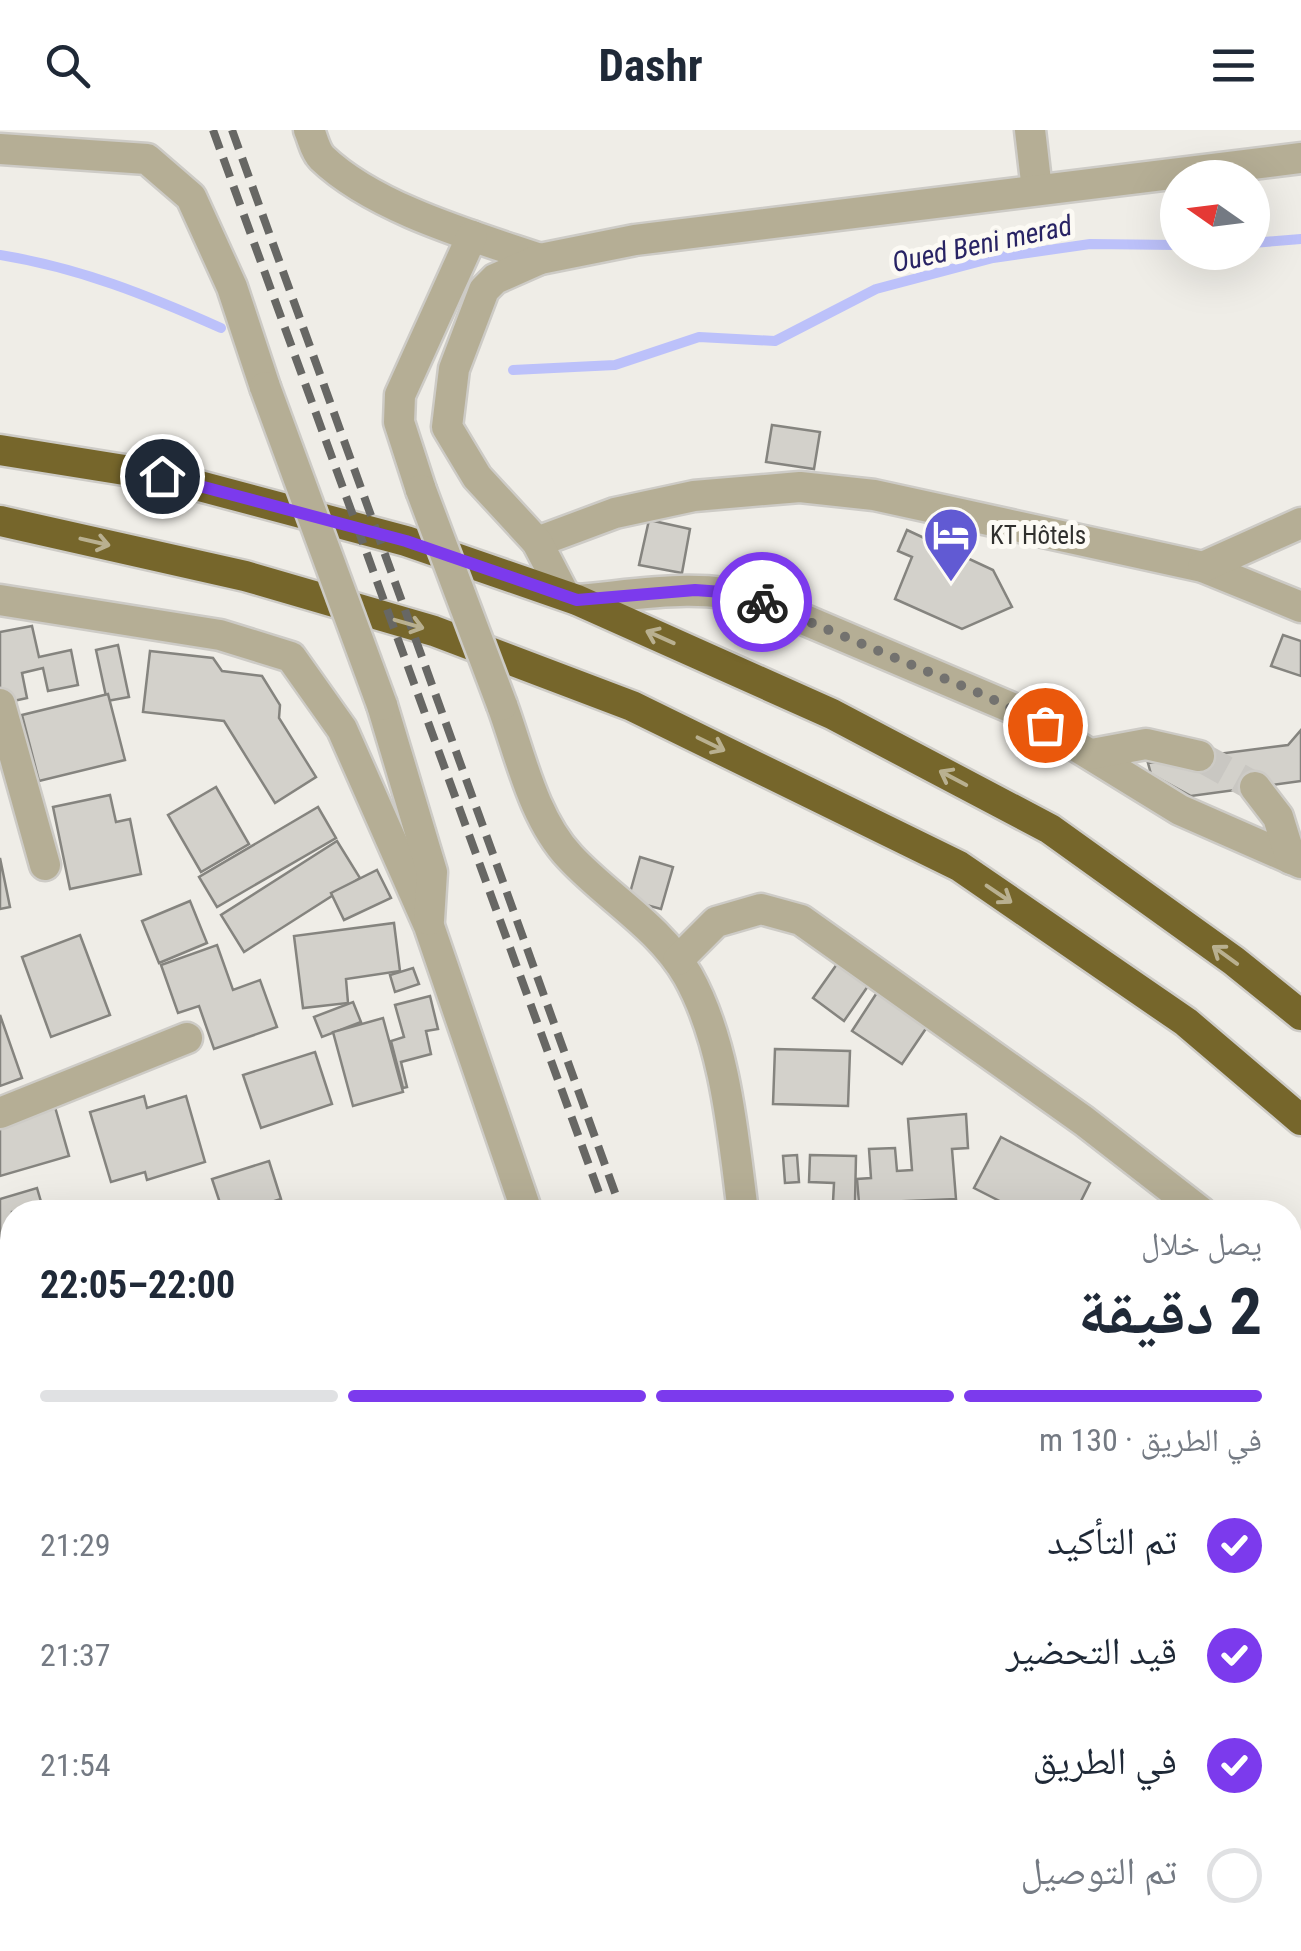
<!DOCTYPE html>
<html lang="ar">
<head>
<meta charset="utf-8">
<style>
	body { margin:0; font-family:"Roboto Condensed","Noto Naskh Arabic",sans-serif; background:#f2f2f3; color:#1f2937; direction:rtl; height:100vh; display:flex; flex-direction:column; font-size:38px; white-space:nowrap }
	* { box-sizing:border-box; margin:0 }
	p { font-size:32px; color:#747a83 }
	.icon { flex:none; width:55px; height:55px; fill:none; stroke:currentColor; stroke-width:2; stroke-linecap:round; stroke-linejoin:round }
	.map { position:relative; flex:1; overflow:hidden; direction:ltr }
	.details { position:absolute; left:0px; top:1070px; width:1302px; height:752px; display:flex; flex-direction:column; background:#fff; border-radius:40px 40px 0 0; box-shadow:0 10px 40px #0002; direction:rtl }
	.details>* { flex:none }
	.needle { width:65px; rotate:284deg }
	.controls { position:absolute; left:1160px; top:30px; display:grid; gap:20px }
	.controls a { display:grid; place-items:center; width:110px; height:110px; border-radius:50%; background:#fff; box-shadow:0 10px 40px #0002; font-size:50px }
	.pin { position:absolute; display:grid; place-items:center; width:85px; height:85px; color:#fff; margin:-42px; border:5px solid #fff; border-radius:50%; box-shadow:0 2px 10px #0007 }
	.courier { position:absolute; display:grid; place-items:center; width:100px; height:100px; margin:-50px; border:8px solid #7c3aed; border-radius:50%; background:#fff; color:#222; box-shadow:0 2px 12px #0007 }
	.head em { font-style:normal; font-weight:700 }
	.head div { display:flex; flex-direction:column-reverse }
	.head { display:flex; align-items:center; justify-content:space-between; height:170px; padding:0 40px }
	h1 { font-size:65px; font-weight:700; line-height:75px }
	.bar { display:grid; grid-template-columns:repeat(4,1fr); gap:15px 10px; align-content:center; height:120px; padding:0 40px }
	.bar i { height:12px; border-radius:8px; background:#e0e1e3 }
	.bar .current { background:#7c3aed }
	.bar p { grid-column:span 4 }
	ol { padding:0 40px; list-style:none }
	li { display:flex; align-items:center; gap:30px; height:110px }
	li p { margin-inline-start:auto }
	li .icon { padding:10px; border-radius:50%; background:#7c3aed; color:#fff; stroke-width:4 }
	li:last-child { color:#747a83 }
	li i { width:55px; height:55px; border:5px solid #e0e1e3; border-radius:50% }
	header { display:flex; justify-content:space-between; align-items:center; height:130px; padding:0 40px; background:#fff; font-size:45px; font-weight:700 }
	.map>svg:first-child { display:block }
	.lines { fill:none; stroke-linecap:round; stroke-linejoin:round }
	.stream { stroke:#bcc1fa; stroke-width:10 }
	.building { fill:#d3d1cb; stroke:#85847f; stroke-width:2.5 }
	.minor-tunnel { stroke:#c9c7c2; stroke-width:30; stroke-dasharray:30 15; stroke-linecap:butt }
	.minor-casing { stroke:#cdcbc6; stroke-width:35 }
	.highway-casing { stroke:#cdcbc6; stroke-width:35 }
	.minor { stroke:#b5ae95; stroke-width:30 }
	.highway { stroke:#76662b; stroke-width:30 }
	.rail { stroke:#676764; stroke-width:8; stroke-dasharray:20 10; stroke-linecap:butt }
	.minor-bridge-casing { stroke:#cdcbc6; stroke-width:35; stroke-linecap:butt }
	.minor-bridge { stroke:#b5ae95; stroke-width:30 }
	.oneway { stroke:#b9b090 }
	.done { stroke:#73726f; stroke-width:10; stroke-dasharray:0 18 }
	.route { stroke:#7c3aed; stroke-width:12 }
	.labels { text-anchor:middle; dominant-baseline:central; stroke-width:10; stroke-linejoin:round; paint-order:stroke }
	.poi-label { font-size:25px; fill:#30302e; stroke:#fcfaf4; text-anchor:start }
	.water-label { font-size:28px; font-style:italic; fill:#282364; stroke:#fcfaf4 }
</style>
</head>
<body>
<header><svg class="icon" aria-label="menu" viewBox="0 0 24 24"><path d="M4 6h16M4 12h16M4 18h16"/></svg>Dashr<svg class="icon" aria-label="search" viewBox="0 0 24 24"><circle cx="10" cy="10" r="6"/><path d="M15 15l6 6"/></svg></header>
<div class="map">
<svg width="1301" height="1821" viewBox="0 0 1301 1821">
	<rect width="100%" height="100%" fill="#efede7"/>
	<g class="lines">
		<g class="stream">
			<polyline points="1252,113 1301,109"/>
			<path d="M0 125C80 138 147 165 221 198"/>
			<polyline points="513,240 615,235 699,207 775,211 876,159 993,128 1090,114 1178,115"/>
		</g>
	</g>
	<g class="building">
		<polygon points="772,295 820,302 814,339 766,332"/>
		<polygon points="649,390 690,399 682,443 639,435"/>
		<polygon points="907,400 993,440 1012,477 962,499 895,469 912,427 898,421"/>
		<polygon points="32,496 39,527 71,520 78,555 48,561 43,538 22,543 27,568 0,574 0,502"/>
		<polygon points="1283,505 1301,511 1301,546 1271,536"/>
		<polygon points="118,515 129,567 107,571 96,520"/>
		<polygon points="150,521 213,528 222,541 262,546 280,575 279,588 316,647 275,673 224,591 143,582"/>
		<polygon points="108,564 125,630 39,651 22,585"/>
		<polygon points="1301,600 1301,651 1191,666 1151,644 1148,633 1288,615"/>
		<polygon points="216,657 249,714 201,742 168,685"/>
		<polygon points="110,665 116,692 130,689 141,744 70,759 53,677"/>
		<polygon points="318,677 336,708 217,777 199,747"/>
		<polygon points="337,711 360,748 244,822 221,785"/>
		<polygon points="640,727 673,737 661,779 628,770"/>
		<polygon points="0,728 10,777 0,779"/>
		<polygon points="377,740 391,768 344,790 331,763"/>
		<polygon points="190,771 207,813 159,833 142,791"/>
		<polygon points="394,793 400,841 346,849 348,873 303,878 294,806"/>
		<polygon points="80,805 110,885 51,907 22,827"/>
		<polygon points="217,815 233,860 260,850 277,897 214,919 199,876 178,883 161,835"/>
		<polygon points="837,834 868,856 844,891 813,868"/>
		<polygon points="413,838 419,854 395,862 390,845"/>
		<polygon points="878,861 929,894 902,934 852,901"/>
		<polygon points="430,866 438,899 426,901 431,924 401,932 407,957 403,958 391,911 404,907 395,875"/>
		<polygon points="353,872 361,892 322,907 314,887"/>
		<polygon points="0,885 22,948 0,956"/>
		<polygon points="383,888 403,962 353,976 333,902"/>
		<polygon points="775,919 850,921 848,976 773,974"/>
		<polygon points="315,922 332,974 261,998 243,945"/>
		<polygon points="144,966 147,978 186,966 205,1032 147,1050 145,1042 111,1052 90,982"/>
		<polygon points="55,977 69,1026 0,1046 0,993"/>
		<polygon points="966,984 968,1018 952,1019 956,1069 859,1073 857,1049 871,1048 869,1019 895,1018 897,1041 912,1040 908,989"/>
		<polygon points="1001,1007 1090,1053 1076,1081 1079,1082 1021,1082 974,1058"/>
		<polygon points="797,1025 799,1052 785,1053 783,1026"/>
		<polygon points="810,1025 856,1026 855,1072 833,1072 834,1053 809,1052"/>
		<polygon points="269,1031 281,1069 239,1082 223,1082 212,1049"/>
		<polygon points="37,1058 44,1082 12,1082 12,1155 0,1159 0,1069"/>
		<polygon points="12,1201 12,1275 0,1239 0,1205"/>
		<polygon points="1301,1228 1301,1320 1290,1327 1290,1235"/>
		<polygon points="3,1383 12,1395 12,1453 0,1464"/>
		<polygon points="13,1810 73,1810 82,1821 0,1821"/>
		<polygon points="248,1810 325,1810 332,1821 255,1821"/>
		<polygon points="440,1810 493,1810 501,1821 425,1821"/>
		<polygon points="520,1810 595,1810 603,1821 527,1821"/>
	</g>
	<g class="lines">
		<polyline class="minor-tunnel" points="1199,626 1255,657"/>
		<g class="minor-casing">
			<g id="minor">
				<path d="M309 0C313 9 315 21 322 28 374 78 472 106 540 129"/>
				<polyline points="1030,0 1037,60"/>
				<polyline points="0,19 147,29 191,67 232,157 265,257"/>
				<polyline points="421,360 399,292 400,265 472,106"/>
				<polyline points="537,412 615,383 694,366 800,357 874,365 1203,437 1301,477"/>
				<polyline points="1203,437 1301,393"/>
				<polyline points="564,464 537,412 477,347 447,297 454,239 484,160 495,149 540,129 635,110 1301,28"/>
				<polyline points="0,470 220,505 291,527 342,599 429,796 527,1082"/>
				<path d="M577 470C637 465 699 452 758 470L1019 581 1180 680 1301 733"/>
				<polyline points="0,574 45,735"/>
				<polyline points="382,575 432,742 429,790"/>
				<path d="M502 575C520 624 533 688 570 727 608 768 659 796 688 846 726 914 733 1006 743 1082"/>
				<polyline points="1092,624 1146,614 1199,626"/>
				<polyline points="1255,657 1278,687 1291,729"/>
				<polyline points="678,830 716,792 761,779 801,790 1084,991 1201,1082"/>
				<polyline points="0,983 187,908"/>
				<polyline points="1290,1153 1301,1162"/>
				<polyline points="0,1248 12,1275"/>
				<polyline points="1290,1349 1301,1341"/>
				<polyline points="0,1490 12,1480"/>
				<polyline points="1290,1578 1301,1575"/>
				<polyline points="358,1810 366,1821"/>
				<polyline points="790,1810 794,1821"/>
				<polyline points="949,1810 953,1821"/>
				<polyline points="693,1821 709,1810"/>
			</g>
		</g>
		<g class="highway-casing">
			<g id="highway">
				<polyline points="0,320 162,346 406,411 577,470 832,584 1050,699 1234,831 1301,885"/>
				<polyline points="0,391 245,446 434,501 632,576 959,736 1186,892 1301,990"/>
			</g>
		</g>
		<use href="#minor" class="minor"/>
		<use href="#highway" class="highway"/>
		<g class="rail">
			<polyline points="213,0 606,1082"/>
			<polyline points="232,0 622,1082"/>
			<polyline points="859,1810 863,1821"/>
			<polyline points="876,1810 880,1821"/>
		</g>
		<g class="minor-bridge-casing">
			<g id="minor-bridge">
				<polyline points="265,257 382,575"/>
				<polyline points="421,360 502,575"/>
			</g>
		</g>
		<use href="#minor-bridge" class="minor-bridge"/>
	</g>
	<defs><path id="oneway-shaft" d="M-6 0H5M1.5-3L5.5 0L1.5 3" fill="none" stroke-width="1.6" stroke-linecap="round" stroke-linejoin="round" transform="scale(2.5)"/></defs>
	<g class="oneway">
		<use href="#oneway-shaft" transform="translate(95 412) rotate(13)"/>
		<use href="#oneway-shaft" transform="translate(409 494) rotate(16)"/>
		<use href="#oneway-shaft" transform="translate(660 507) rotate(-156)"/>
		<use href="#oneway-shaft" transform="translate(711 614) rotate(26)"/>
		<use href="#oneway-shaft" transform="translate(953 648) rotate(-152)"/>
		<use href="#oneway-shaft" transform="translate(999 764) rotate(34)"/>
		<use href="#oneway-shaft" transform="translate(1225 825) rotate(-144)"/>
	</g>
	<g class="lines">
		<polyline class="done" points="762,472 986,566 1045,595"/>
		<polyline class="route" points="162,346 406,411 577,470 695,460 737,463 762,472"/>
	</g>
	<defs>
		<g id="hotel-pin" transform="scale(2.875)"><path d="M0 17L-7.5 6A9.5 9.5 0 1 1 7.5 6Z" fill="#615ad3" stroke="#fcfaf4"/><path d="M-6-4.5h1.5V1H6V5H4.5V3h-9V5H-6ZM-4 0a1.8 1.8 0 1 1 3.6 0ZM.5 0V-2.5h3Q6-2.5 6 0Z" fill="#fff"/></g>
	</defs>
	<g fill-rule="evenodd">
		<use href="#hotel-pin" x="951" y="405"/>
	</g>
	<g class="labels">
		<g class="poi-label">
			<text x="990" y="405">KT Hôtels</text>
		</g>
		<g class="water-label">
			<text transform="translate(982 114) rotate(-12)">Oued Beni merad</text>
		</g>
	</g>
</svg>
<div class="controls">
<a><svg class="needle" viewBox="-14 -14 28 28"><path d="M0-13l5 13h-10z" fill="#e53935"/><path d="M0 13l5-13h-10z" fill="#747a83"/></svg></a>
</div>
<div class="pin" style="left:1045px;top:595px;background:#ea580c"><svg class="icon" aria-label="bag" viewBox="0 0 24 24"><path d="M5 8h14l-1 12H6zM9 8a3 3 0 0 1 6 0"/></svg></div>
<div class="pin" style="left:162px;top:346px;background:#1f2937"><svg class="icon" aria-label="home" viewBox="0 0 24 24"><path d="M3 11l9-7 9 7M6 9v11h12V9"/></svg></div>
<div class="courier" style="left:762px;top:472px"><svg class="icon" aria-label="bike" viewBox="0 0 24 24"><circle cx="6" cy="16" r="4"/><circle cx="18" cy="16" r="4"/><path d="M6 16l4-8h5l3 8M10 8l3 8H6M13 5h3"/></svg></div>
<section class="details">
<div class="head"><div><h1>2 دقيقة</h1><p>يصل خلال</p></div><em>22:00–22:05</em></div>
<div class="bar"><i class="current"></i><i class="current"></i><i class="current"></i><i></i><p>في الطريق · 130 m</p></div>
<ol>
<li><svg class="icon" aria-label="check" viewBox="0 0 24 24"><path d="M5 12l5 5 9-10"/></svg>تم التأكيد<p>21:29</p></li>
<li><svg class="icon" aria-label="check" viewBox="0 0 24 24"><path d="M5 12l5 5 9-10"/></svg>قيد التحضير<p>21:37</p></li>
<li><svg class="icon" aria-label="check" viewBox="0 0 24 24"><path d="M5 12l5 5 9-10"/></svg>في الطريق<p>21:54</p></li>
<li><i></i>تم التوصيل</li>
</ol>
</section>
</div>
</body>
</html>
